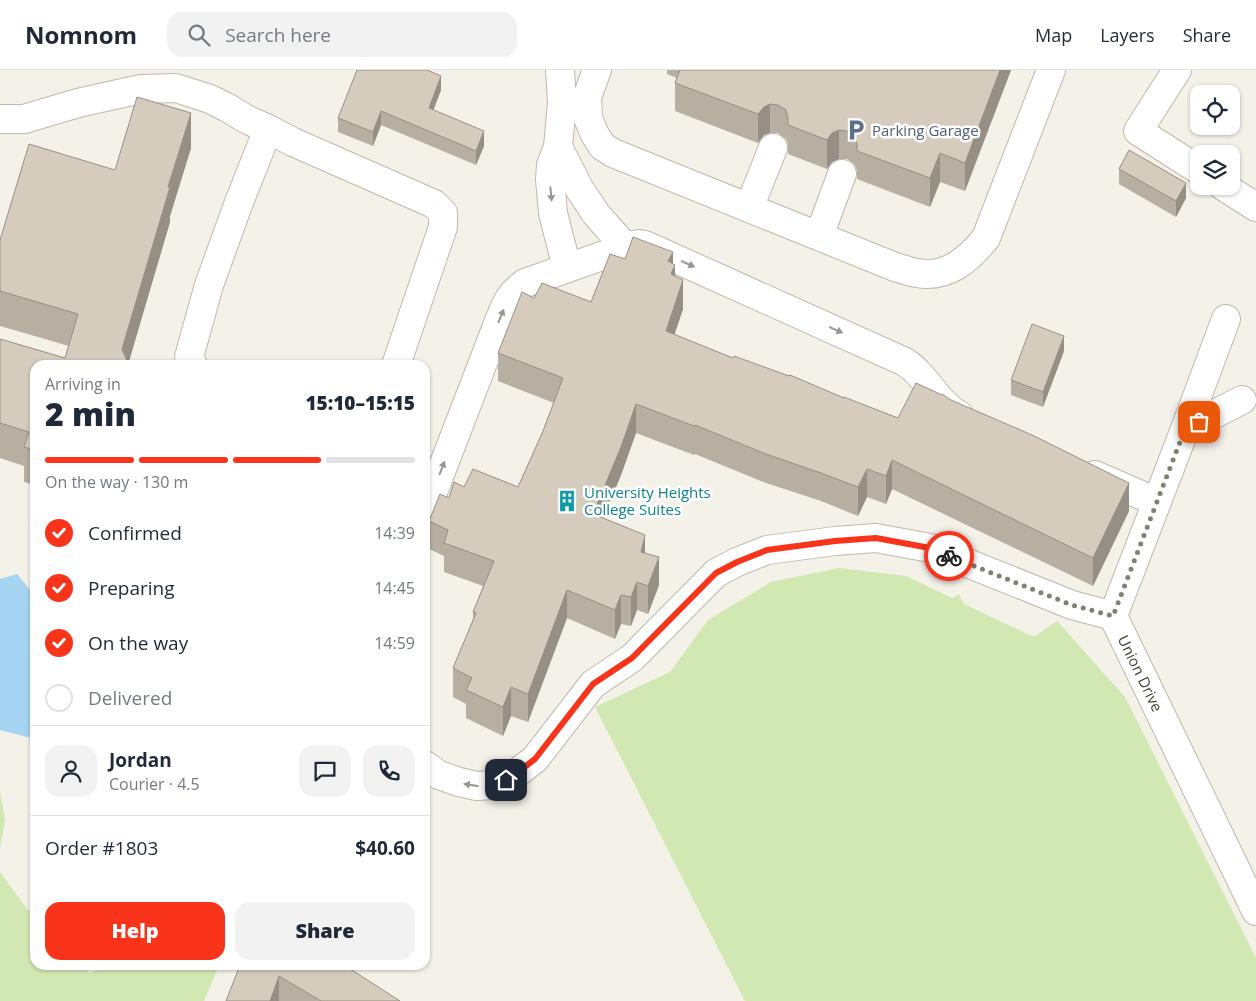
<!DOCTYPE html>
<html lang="en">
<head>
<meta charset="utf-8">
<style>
	body { margin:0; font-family:"Open Sans",sans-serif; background:#f2f2f3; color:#1f2937; height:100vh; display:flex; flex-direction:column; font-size:19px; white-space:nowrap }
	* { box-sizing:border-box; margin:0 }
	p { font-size:16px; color:#747a83 }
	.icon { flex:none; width:28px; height:28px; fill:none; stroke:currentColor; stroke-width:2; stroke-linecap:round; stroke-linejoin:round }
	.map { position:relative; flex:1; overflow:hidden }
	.details { position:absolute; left:30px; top:290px; width:400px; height:610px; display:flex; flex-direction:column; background:#fff; border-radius:15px; box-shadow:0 1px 4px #0004 }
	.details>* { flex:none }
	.tools { position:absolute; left:1190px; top:15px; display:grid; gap:10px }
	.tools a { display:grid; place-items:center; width:50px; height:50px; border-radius:10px; background:#fff; box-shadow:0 1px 4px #0004; font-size:25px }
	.pin { position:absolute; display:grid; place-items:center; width:42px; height:42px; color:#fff; margin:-21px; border-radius:10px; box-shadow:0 2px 8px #0006 }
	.courier { position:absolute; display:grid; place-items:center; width:50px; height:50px; margin:-25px; border:4px solid #fa331b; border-radius:50%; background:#fff; color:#222; box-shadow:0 1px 6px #0007 }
	.overview em { font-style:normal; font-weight:800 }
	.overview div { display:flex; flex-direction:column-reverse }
	.overview { display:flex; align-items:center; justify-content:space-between; height:85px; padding:0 15px }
	h1 { font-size:32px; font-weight:800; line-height:38px }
	.bar { display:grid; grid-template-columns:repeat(4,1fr); gap:8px 5px; align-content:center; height:60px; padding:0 15px }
	.bar i { height:6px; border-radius:4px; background:#e0e1e3 }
	.bar .current { background:#fa331b }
	.bar p { grid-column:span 4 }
	.line { display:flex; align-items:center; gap:12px; padding:0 15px; border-top:1px solid #e0e1e3 }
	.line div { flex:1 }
	.round { display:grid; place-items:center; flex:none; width:52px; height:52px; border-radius:15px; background:#f2f2f3 }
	ol { padding:0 15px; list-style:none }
	li { display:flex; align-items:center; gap:15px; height:55px }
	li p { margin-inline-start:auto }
	li .icon { padding:5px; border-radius:50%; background:#fa331b; color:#fff; stroke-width:4 }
	li:last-child { color:#747a83 }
	li i { width:28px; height:28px; border:2px solid #e0e1e3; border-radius:50% }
	.button { display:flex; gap:10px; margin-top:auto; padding:10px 15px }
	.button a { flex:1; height:58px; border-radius:15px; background:#fa331b; color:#fff; font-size:20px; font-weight:800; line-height:58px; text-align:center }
	.button a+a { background:#f2f2f3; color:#1f2937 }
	header { display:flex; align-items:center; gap:30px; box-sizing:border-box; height:70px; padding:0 25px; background:#fff; border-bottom:1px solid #e0e1e3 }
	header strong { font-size:24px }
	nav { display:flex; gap:28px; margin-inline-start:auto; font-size:18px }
	.search { width:350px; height:45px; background:#f2f2f3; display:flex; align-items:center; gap:12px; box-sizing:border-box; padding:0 18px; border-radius:15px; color:#747a83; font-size:19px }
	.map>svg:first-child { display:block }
	.green { fill:#d2e8b2 }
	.water { fill:#a6d5f1 }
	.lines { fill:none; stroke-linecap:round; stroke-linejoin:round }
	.minor-casing { stroke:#c0b8ab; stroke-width:30 }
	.minor { stroke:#fff; stroke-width:28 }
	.wall { fill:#b8afa3 }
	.shaded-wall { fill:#968f85 }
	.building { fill:#d6ccbe; stroke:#968f85 }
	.oneway { fill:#9a9691 }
	.done { stroke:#847f75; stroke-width:5; stroke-dasharray:0 9 }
	.route { stroke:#fa331b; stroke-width:6 }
	.labels { text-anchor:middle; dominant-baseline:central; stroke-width:5; stroke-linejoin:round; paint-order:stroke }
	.service-label { font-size:15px; fill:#4e5e75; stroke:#fff; text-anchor:start }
	.culture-label { font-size:15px; fill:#0d838f; stroke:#fff; text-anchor:start }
	.street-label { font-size:15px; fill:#484137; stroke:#fff }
</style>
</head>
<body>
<header>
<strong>Nomnom</strong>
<div class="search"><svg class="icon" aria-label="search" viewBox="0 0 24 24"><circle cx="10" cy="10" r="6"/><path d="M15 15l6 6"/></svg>Search here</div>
<nav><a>Map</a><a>Layers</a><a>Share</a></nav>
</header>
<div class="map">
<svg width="1256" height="931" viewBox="0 0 1256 931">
	<rect width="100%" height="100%" fill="#f4f1e9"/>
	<g class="green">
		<polygon points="839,498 906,506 952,528 959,524 964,534 1034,567 1057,551 1125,627 1256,888 1256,931 745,931 595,637 670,602 708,550 771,512"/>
		<polygon points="0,721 5,750 0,779"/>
		<polygon points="0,802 27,839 35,845 35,895 85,895 89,903 111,895 219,895 204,931 0,931"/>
	</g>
	<polygon class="water" points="17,504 35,526 35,669 0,660 0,509"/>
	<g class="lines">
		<g class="minor-casing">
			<g id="minor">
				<polyline points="560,0 562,33 558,77 551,95 550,109 553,143 567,198"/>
				<path d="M597 0 587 27 588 48 594 63 602 76 613 83 895 197C902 199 910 202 917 203 947 209 969 189 986 168L1051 0"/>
				<polyline points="1177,0 1138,61 1199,100"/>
				<polyline points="0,49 24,49 78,33 141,19 176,18 210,29 228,38 246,49 268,59 293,72 434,134 443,143 443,157 396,295"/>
				<polyline points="558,77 579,118 596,144 626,178"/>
				<polyline points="1223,116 1256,137"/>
				<polyline points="749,138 773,78"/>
				<polyline points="819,166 842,104"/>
				<polyline points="1226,249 1185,359 1242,330"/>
				<polyline points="193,295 189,287 209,215 238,135 268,59"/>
				<path id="s1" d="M1185 359 1113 546 1256 841"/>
				<polyline points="1095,405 1157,432"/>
				<path d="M425 443 499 251C507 232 508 226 525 213L633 175 639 174 645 175 905 292C909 295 914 298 917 302 932 317 941 335 959 345"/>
				<polyline points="425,695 439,705 459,712 477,716 493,715 506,710 518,702 535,689 593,614 632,588 716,503 737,492 767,480 835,471 876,468 930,478 1072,535 1113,546"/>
			</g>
		</g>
		<use href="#minor" class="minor"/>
	</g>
	<g class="wall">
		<polygon points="667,0 1011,0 965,121 940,112 930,137 857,109 857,100 854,94 847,89 839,89 832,92 827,99 788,84 788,74 786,69 778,63 770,63 764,65 758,73 675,41 675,13 677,8 667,4"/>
		<polygon points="441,20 433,40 484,76 476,95 381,55 373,76 338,62 338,48"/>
		<polygon points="191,78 170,146 170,152 128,293 35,295 35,415 24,412 24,396 0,388 0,269 65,288 69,276 0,256 0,170 115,100"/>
		<polygon points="1119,99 1186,128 1176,147 1119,114"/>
		<polygon points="625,189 673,193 683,239 674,265 733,288 898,348 951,330 1129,441 1093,516 892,419 886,434 867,427 858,446 821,431 766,413 695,384 694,385 636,363 621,405 603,448 645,483 659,515 648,544 637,540 631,556 621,554 615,569 567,548 528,652 511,646 503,666 466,648 466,634 453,627 453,598 473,551 473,542 483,516 444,502 444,486 429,479 429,451 449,428 464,417 518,417 543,361 554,333 498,311 498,283 534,228 591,232"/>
		<polygon points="1064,281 1043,337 1011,325 1011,310"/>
		<polygon points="240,895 400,931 226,931"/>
	</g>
	<g class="shaded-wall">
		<polygon points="1000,0 1011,0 965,121 965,93"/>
		<polygon points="441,6 441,20 429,52 429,38"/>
		<polygon points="770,34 770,63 764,65 758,73 758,44 764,37"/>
		<polygon points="381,41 381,55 373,76 373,62"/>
		<polygon points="191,43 191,78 170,146 170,152 128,295 122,279 168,117"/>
		<polygon points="839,60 839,89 832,92 827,99 827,70 832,63"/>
		<polygon points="484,61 484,76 476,95 476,81"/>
		<polygon points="940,83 940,112 930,137 930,108"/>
		<polygon points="1186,113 1186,128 1176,147 1176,131"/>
		<polygon points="673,182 673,200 675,195 675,223 668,191"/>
		<polygon points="683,210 683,239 666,290 666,261"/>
		<polygon points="1064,266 1064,281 1043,337 1043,322"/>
		<polygon points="636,334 636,363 621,405 593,473 593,444"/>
		<polygon points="892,390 892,419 886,434 886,406"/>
		<polygon points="867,399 867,427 858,446 858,417"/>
		<polygon points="1129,413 1129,441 1093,516 1093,488"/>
		<polygon points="645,465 645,494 641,482"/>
		<polygon points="659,487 659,515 648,544 648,516"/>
		<polygon points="637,512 637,540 631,556 631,527"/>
		<polygon points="567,520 567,548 528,652 528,624"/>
		<polygon points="621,525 621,554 615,569 615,540"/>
		<polygon points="511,617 511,646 503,666 503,637"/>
		<polygon points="279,906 279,931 270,931"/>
	</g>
	<g class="building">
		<polygon points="357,0 427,0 441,6 429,38 484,61 476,81 381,41 373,62 338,48"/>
		<polygon points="680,0 1000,0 965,93 940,83 930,108 857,81 857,73 854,66 847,61 839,60 832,63 827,70 788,55 788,48 786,40 778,35 770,34 764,37 758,44 675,13"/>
		<polygon points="137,27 191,43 168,117 170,117 122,279 129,295 35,295 35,380 24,377 29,362 0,353 0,269 65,288 78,244 0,221 0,170 29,74 115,100"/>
		<polygon points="1129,80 1186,113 1176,131 1119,99"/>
		<polygon points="633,167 673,182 668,191 675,195 671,204 683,210 666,261 733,288 734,286 789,306 790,305 844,328 844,327 898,348 916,313 942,325 942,324 951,330 1032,365 1129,413 1093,488 892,390 886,406 867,399 858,417 821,403 766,384 695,355 694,356 636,334 621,377 593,444 645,465 641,482 659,487 648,516 637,512 631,527 621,525 615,540 567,520 528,624 511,617 503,637 466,620 472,608 453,598 476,543 473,542 494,491 444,473 448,460 429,451 440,424 449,428 454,412 464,417 473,399 518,417 543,361 563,308 498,283 522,222 534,228 542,213 591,232 610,184 625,189"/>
		<polygon points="1032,254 1064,266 1043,322 1011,310"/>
		<polygon points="240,895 344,895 400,931 321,931 279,906 270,931 226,931"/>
	</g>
	<defs><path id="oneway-solid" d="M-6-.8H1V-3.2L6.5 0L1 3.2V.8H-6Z" transform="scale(1.25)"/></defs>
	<g class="oneway">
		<use href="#oneway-solid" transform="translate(551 124) rotate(85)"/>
		<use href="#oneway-solid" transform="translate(688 194) rotate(24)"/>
		<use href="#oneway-solid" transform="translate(501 246) rotate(-68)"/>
		<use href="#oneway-solid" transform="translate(836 260) rotate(24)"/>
		<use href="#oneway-solid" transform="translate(442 398) rotate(-69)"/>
		<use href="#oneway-solid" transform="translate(471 715) rotate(-171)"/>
	</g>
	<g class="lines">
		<polyline class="done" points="949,486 1072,535 1113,546 1185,359 1199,352"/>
		<polyline class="route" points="506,710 518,702 535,689 593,614 632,588 716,503 737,492 767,480 835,471 876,468 930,478 949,486"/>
	</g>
	<defs>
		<g id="parking-bare" transform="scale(1.725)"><path d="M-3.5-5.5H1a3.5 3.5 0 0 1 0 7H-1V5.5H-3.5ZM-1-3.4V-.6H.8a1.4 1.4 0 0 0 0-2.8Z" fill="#5c6f8a" stroke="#fff" stroke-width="2.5" paint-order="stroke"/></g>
		<g id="building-bare" transform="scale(1.725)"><path d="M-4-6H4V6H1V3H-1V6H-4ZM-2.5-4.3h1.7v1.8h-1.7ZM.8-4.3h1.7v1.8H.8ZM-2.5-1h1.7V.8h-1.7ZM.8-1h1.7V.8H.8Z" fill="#0f9aa8" stroke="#fff" stroke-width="2.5" paint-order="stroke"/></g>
	</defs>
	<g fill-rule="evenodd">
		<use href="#parking-bare" x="856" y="60"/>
		<use href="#building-bare" x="567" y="431"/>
	</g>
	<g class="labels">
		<g class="service-label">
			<text x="872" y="60">Parking Garage</text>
		</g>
		<g class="culture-label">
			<text x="584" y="422">University Heights<tspan x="584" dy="17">College Suites</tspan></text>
		</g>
		<g class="street-label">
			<text stroke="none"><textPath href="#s1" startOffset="264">Union Drive</textPath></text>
		</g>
	</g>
</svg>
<div class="tools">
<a><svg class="icon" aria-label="locate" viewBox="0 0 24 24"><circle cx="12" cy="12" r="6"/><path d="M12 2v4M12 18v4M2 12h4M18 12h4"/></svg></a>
<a><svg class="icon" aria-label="layers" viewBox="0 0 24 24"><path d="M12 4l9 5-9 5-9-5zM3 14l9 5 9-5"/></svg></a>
</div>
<div class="pin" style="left:1199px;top:352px;background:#ea580c"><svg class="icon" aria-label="bag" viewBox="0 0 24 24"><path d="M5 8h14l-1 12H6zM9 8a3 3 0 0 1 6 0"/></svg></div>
<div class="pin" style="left:506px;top:710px;background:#1f2937"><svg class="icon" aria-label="home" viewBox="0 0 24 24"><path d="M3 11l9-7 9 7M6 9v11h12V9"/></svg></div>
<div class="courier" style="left:949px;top:486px"><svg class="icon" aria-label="bike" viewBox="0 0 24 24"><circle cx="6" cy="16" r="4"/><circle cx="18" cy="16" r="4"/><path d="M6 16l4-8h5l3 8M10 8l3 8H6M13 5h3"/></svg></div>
<section class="details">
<div class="overview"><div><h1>2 min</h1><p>Arriving in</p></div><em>15:10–15:15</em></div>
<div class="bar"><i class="current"></i><i class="current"></i><i class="current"></i><i></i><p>On the way · 130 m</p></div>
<ol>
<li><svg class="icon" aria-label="check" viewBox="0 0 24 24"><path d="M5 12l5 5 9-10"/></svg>Confirmed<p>14:39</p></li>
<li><svg class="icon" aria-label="check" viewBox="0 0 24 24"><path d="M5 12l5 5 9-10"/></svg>Preparing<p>14:45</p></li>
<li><svg class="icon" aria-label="check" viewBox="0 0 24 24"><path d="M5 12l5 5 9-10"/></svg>On the way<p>14:59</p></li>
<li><i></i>Delivered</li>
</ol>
<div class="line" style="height:90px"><a class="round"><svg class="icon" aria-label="person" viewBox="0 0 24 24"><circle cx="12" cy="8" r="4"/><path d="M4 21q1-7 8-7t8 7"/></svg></a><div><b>Jordan</b><p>Courier · 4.5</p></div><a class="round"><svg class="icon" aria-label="chat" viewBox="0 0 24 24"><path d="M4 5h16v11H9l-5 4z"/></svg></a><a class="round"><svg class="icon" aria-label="phone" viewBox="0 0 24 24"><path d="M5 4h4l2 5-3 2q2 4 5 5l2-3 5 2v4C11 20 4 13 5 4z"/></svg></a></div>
<div class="line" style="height:65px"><div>Order #1803</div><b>$40.60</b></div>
<div class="button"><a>Help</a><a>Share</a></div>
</section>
</div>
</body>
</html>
